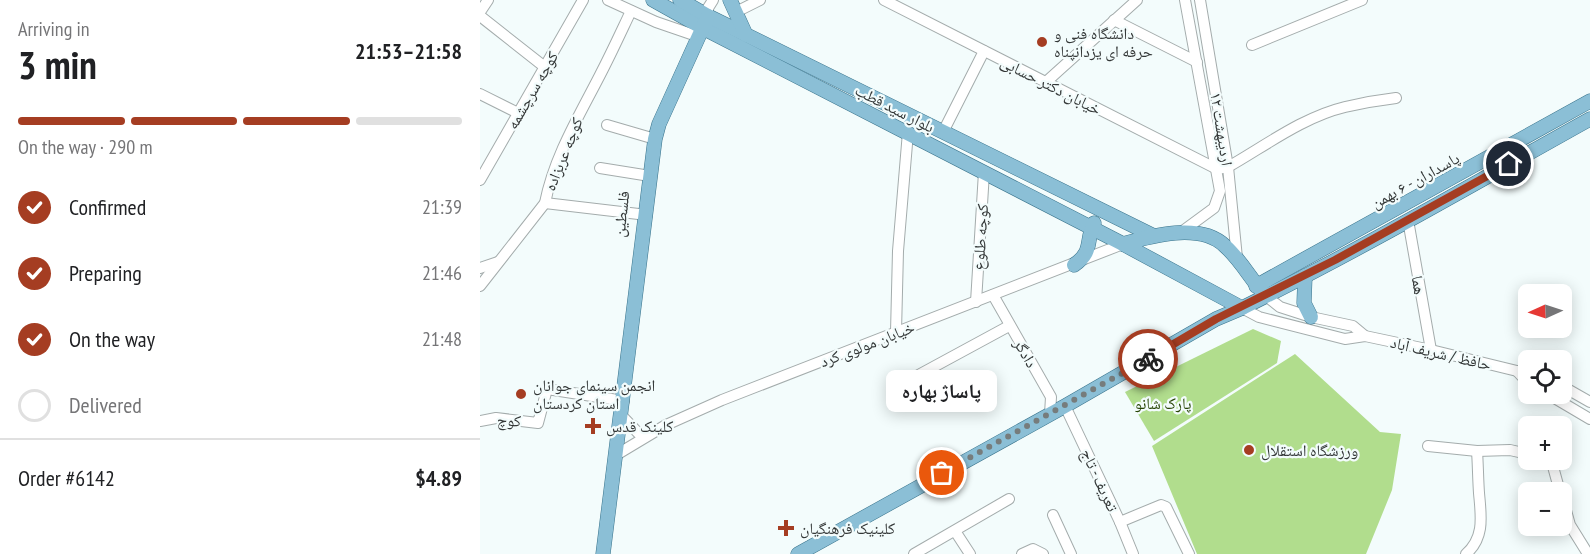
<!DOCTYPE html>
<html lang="en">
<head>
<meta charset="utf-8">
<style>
	body { margin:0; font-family:"PT Sans Narrow","Noto Naskh Arabic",sans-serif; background:#f6f6f6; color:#202124; height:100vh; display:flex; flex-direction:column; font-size:22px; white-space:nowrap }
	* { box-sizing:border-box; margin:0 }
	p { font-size:20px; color:#757577 }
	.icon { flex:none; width:33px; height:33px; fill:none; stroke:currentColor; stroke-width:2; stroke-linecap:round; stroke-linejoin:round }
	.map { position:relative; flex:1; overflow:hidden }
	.panel { display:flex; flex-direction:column; background:#fff; width:480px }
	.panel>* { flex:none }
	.needle { width:39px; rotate:267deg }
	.tools { position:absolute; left:1038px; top:284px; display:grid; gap:12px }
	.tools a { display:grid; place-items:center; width:54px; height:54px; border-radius:9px; background:#fff; box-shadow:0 3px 15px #0003; font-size:30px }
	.pin { position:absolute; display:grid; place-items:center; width:51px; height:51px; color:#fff; margin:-26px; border:3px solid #fff; border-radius:50%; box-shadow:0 2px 6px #0007 }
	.courier { position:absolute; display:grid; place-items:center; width:60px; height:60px; margin:-30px; border:4px solid #a53d22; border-radius:50%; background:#fff; color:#222; box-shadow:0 2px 8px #0007 }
	.bubble { position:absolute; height:42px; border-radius:9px; background:#fff; box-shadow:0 3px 15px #0003; font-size:20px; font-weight:800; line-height:42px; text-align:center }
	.overview em { font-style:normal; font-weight:800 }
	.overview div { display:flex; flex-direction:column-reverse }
	.overview { display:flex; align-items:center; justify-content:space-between; height:102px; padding:0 18px }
	h1 { font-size:39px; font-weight:800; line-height:45px }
	.bar { display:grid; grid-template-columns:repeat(4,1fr); gap:9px 6px; align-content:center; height:72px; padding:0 18px }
	.bar i { height:8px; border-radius:4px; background:#e0e0e0 }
	.bar .selected { background:#a53d22 }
	.bar p { grid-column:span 4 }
	.line { display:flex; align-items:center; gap:15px; padding:0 18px; border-top:2px solid #e0e0e0 }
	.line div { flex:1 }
	ol { padding:0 18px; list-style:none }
	li { display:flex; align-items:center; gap:18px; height:66px }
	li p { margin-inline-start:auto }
	li .icon { padding:6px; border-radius:50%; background:#a53d22; color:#fff; stroke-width:4 }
	li:last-child { color:#757577 }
	li i { width:33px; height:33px; border:3px solid #e0e0e0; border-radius:50% }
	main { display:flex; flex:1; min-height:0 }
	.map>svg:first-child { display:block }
	.green { fill:#b1dd8d }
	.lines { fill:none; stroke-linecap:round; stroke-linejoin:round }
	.minor-casing { stroke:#a4acac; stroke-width:12 }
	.major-casing { stroke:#3a748c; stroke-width:15 }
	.minor { stroke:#fff; stroke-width:10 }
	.major { stroke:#8bbfd6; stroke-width:14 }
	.done { stroke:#767c7c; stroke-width:6; stroke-dasharray:0 10.8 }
	.route { stroke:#a53d22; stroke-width:8 }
	.poi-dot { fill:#a53d22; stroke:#f3fcfc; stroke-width:2 }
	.labels { text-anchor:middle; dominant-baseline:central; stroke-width:4.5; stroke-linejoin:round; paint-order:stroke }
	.poi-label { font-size:16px; fill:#333737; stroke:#f3fcfc; text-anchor:start }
	.street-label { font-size:16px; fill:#333737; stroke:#f3fcfc }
	.park-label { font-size:16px; fill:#274404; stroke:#f3fcfc }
</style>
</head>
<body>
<main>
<section class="panel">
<div class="overview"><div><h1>3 min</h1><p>Arriving in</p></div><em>21:53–21:58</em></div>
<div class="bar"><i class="selected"></i><i class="selected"></i><i class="selected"></i><i></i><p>On the way · 290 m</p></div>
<ol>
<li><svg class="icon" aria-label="check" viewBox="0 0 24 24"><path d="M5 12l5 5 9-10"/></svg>Confirmed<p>21:39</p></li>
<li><svg class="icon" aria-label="check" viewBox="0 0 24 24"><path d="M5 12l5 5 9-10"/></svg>Preparing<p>21:46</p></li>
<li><svg class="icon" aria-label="check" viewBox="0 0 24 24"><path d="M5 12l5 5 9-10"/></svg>On the way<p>21:48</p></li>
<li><i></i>Delivered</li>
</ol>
<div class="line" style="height:78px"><div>Order #6142</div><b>$4.89</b></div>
</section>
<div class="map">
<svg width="1110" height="554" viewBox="0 0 1110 554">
	<rect width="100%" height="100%" fill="#f3fcfc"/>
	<g class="green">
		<polygon points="773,329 801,341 797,363 674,441 645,392"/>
		<polygon points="815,354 900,432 921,434 912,490 886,554 717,554 672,446"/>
	</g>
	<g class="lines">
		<g class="minor-casing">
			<g id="minor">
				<polyline points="128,0 176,22 211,34"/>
				<path d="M404 0 737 169 748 167C785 146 823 117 865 107 882 103 899 100 916 98"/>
				<polyline points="720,0 748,167 757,258"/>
				<polyline points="0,12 8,0"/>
				<polyline points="256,12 280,0"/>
				<polyline points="0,16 66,68"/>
				<polyline points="228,16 228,8 233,0"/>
				<polyline points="634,20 717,62"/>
				<polyline points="772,45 882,0"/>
				<polyline points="566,82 657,0"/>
				<polyline points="0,94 38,113"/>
				<polyline points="127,125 175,139"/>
				<polyline points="463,132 504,51"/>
				<polyline points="120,168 170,176"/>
				<polyline points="0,180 103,0"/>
				<polyline points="65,203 167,215"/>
				<polyline points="928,220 951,350"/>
				<polyline points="700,233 734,208 740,191 705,0"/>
				<polyline points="0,268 18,262"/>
				<path d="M0 286 65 203C74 157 99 116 120 75 131 54 141 32 151 11"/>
				<polyline points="513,295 571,397 570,414"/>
				<polyline points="786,296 800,307 831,317 873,326 885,336"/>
				<polyline points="496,302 504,172"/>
				<polyline points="762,308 779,317 865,339 885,336 951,350 1037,371 1048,372"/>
				<polyline points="416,332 418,251 428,132"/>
				<polyline points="1037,371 1048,383"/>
				<polyline points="422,384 529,326"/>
				<polyline points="1082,386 1110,402"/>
				<polyline points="1066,393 1110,419"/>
				<polyline points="585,406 640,522 653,554"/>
				<polyline points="141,415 163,438"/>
				<polyline points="0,421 16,418 58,423 67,389 144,401"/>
				<polyline points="948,446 997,451 1030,450 1048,454"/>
				<polyline points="136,455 186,425 242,400 643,244"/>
				<polyline points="1062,459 1072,463 1080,492"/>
				<polyline points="1082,496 1090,525 1108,554"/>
				<polyline points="573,515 591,554"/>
				<polyline points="640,522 681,505 686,507 709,554"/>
				<polyline points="475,531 490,554"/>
				<polyline points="434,554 529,499"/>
				<polyline points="542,554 553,549 563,554"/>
				<path d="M986 554C1005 537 1001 516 999 493 998 479 998 465 997 451"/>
			</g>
		</g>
		<g class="major-casing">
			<g id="major">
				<polyline points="173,0 223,28 643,244"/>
				<polyline points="200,0 228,16 672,235"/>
				<polyline points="250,0 266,35"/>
				<path d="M594 265C614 251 605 242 614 223"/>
				<polyline points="825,276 824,303 831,317"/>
				<polyline points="776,286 1110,101"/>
				<path d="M786 296C771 280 761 260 745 246 720 222 671 236 643 244L762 308C880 250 995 183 1110 119"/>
				<polyline points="123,554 175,139 179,124 228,16"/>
				<polyline points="318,554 585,406 736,319 762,308"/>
			</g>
		</g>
		<use href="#minor" class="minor"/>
		<use href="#major" class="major"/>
	</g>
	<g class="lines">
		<polyline class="done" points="462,473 668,359"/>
		<polyline class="route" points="668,359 736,319 855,260 1029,164"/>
	</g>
	<g class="poi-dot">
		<circle cx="562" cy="42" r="6"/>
		<circle cx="41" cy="394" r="6"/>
		<path d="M110 417h6v6h6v6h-6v6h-6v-6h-6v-6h6z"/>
		<circle cx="769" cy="450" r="6"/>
		<path d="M303 519h6v6h6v6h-6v6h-6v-6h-6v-6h6z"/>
	</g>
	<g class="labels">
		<g class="poi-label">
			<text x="574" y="33">دانشگاه فنی و<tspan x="574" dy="18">حرفه ای یزدانپناه</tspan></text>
			<text x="53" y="385">انجمن سینمای جوانان<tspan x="53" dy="18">استان کردستان</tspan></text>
			<text x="126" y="426">کلینک قدس</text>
			<text x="781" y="450">ورزشگاه استقلال</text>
			<text x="320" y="528">کلینیک فرهنگیان</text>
		</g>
		<g class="street-label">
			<text transform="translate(571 85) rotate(27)">خیابان دکتر حسابی</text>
			<text transform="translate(52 90) rotate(-60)">کوچه سرچشمه</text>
			<text transform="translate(415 108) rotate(27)">بلوار سید قطب</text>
			<text transform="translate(742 129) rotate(81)">۱۲ اردیبهشت</text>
			<text transform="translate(83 154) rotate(-68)">کوچه عربزاده</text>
			<text transform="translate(935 180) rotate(-29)">پاسداران - ۶ بهمن</text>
			<text transform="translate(141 214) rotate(-84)">فلسطین</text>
			<text transform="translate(500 237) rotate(-86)">کوچه طلوع</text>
			<text transform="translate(939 285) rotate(80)">هما</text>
			<text transform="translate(387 344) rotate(-21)">خیابان مولوی کرد</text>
			<text transform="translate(546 353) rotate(60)">دادگر</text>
			<text transform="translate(961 353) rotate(13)">حافظ / شریف آباد</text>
			<text transform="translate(29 420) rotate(2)">کوچ</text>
			<text transform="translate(620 480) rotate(65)">تعریف - تاج</text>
		</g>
		<g class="park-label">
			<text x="683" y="403">پارک شانو</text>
		</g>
	</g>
</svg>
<div class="tools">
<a><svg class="needle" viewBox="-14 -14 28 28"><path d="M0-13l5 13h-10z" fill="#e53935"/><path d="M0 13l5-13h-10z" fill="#757577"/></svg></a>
<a><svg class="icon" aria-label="locate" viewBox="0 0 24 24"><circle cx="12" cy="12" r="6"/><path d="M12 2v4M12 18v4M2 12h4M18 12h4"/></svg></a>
<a>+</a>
<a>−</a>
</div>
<div class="pin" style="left:462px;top:473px;background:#ea580c"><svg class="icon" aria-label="bag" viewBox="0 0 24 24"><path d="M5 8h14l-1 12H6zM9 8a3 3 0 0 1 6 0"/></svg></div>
<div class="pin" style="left:1029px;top:164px;background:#1f2937"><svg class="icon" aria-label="home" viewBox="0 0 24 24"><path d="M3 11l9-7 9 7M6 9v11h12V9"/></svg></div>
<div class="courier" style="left:668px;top:359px"><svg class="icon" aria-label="bike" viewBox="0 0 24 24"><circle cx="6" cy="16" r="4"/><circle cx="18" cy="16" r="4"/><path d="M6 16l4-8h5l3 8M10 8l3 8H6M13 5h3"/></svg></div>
<div class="bubble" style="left:406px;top:370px;width:111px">پاساژ بهاره</div>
</div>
</main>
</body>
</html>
